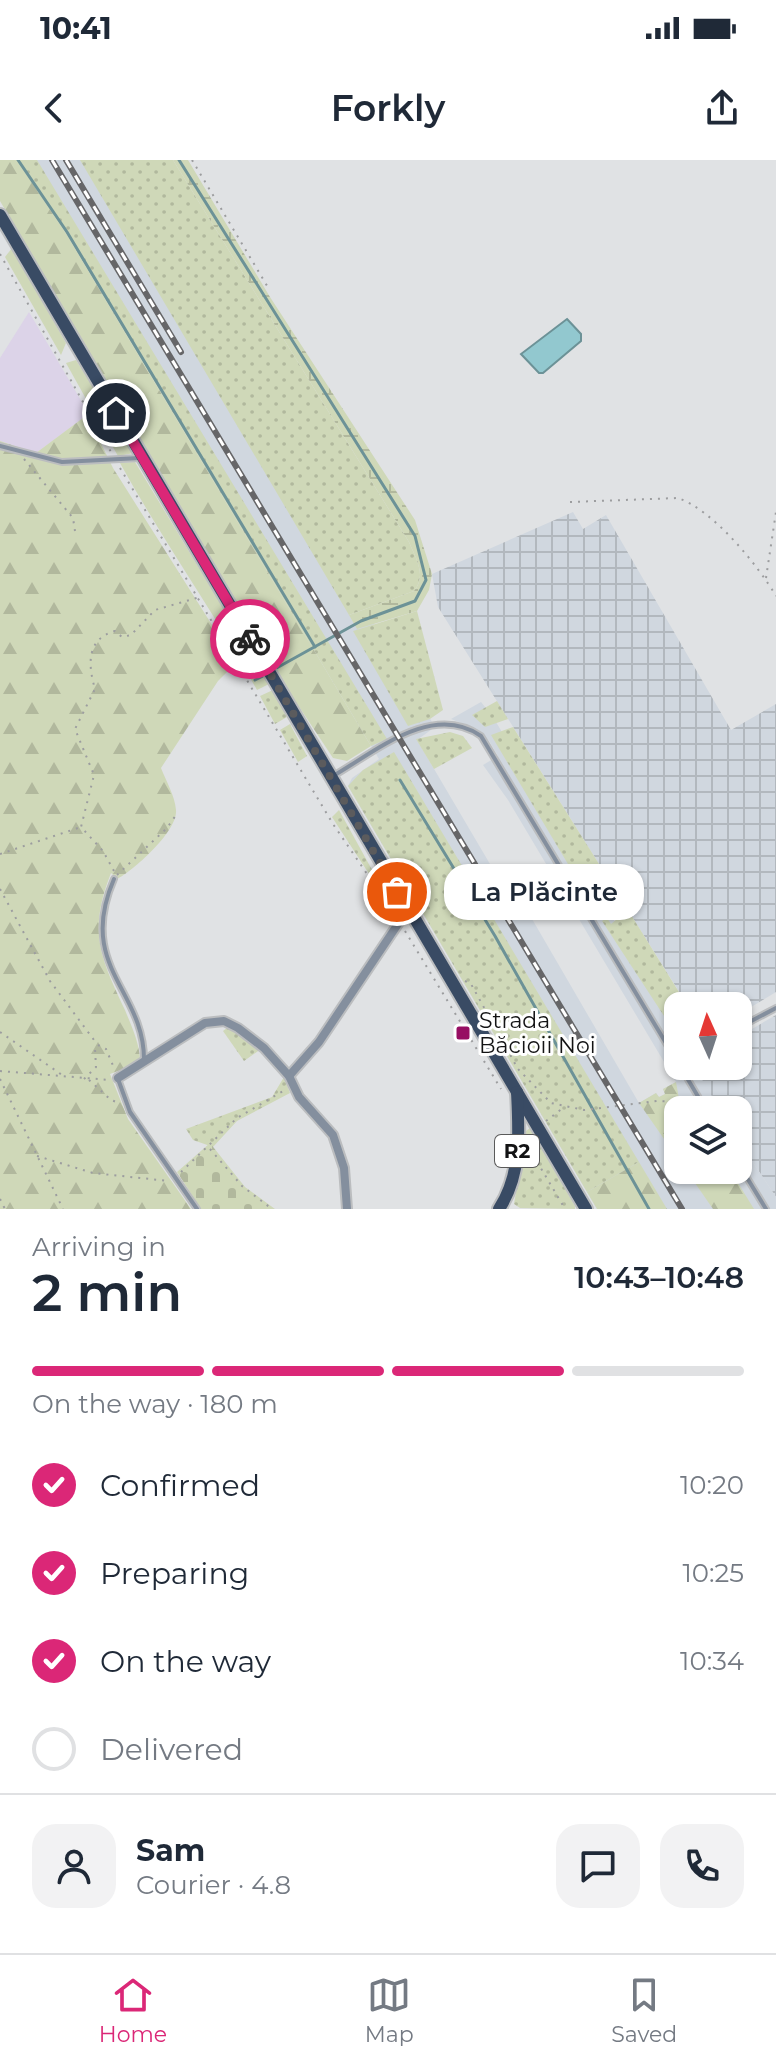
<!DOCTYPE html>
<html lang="en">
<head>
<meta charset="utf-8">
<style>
	body { margin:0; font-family:Montserrat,sans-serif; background:#f2f2f3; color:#1f2937; height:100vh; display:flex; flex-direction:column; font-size:30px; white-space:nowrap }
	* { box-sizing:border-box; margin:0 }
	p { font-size:26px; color:#747a83 }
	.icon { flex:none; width:44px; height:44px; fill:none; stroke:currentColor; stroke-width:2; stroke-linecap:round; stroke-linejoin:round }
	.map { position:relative; height:1049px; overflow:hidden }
	.panel { display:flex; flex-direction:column; background:#fff; flex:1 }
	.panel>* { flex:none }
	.needle { width:52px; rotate:357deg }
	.tools { position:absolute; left:664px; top:832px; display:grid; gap:16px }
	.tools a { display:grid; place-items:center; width:88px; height:88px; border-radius:16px; background:#fff; box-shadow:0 2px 6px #0004; font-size:40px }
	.pin { position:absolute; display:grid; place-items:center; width:68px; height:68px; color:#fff; margin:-34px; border:4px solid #fff; border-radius:50%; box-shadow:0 2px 8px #0007 }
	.courier { position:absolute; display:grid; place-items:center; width:80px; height:80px; margin:-40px; border:6px solid #db2777; border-radius:50%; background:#fff; color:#222; box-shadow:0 2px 10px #0007 }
	.bubble { position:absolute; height:56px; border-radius:24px; background:#fff; box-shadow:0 2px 6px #0004; font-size:26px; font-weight:600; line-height:56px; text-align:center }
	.overview em { font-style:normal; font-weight:600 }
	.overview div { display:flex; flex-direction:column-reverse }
	.overview { display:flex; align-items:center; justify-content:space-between; height:136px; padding:0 32px }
	h1 { font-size:52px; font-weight:600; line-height:60px }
	.bar { display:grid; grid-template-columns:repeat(4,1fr); gap:12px 8px; align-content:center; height:96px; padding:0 32px }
	.bar i { height:10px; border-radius:6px; background:#e0e1e3 }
	.bar .selected { background:#db2777 }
	.bar p { grid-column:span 4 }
	.line { display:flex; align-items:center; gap:20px; padding:0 32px; border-top:2px solid #e0e1e3 }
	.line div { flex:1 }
	.round { display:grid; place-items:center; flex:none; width:84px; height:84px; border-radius:24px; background:#f2f2f3 }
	ol { padding:0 32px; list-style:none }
	li { display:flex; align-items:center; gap:24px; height:88px }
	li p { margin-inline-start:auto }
	li .icon { padding:8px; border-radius:50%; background:#db2777; color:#fff; stroke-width:4 }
	li:last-child { color:#747a83 }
	li i { width:44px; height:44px; border:4px solid #e0e1e3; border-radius:50% }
	.status { display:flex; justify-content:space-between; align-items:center; height:56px; padding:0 40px; background:#fff; direction:ltr }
	.status svg { height:22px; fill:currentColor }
	header { display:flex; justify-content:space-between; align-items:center; height:104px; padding:0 32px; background:#fff; font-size:36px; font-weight:600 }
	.tabs { display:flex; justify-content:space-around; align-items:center; height:112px; border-top:2px solid #e0e1e3; background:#fff; font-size:22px; color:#747a83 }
	.tabs a { display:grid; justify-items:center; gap:4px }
	.tabs .selected { color:#db2777 }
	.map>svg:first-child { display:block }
	.commercial { fill:#dcd3e8 }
	.industrial { fill:url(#industrial-grid) }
	.built { fill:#d0d7df }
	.grass { fill:url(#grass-dots) }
	.forest { fill:url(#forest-firs) }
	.wetland { fill:url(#wetland-marsh) }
	.cemetery { fill:url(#cemetery-stones) }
	.garden { fill:#cfd8b8 }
	.water { fill:#92c8cf; stroke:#6c9297; stroke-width:2 }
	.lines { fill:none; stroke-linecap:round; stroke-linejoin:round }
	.stream { stroke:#6c9297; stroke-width:3 }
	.lane-casing { stroke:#bbbdbf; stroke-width:8 }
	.street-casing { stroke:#bbbdbf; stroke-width:12 }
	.primary-casing { stroke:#bbbdbf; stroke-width:16 }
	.path { stroke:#9c9d9f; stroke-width:2; stroke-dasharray:2 6; stroke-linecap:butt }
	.lane { stroke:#848f9e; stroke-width:4 }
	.street { stroke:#848f9e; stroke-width:8 }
	.primary { stroke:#394b64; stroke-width:12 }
	.rail-casing { stroke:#666668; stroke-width:6 }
	.rail { stroke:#fff; stroke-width:3; stroke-dasharray:9; stroke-linecap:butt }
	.done { stroke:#5b5b5d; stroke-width:8; stroke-dasharray:0 14.4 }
	.route { stroke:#db2777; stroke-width:10 }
	.poi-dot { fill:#970e63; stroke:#fff; stroke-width:3 }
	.labels { text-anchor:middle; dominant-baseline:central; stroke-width:6; stroke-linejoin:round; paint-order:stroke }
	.shield { fill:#fff; stroke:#5a5a5a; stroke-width:2 }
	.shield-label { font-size:20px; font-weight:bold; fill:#131314 }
	.poi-label { font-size:22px; fill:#131314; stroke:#fff; text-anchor:start }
</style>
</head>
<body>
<div class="status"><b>10:41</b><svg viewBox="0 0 49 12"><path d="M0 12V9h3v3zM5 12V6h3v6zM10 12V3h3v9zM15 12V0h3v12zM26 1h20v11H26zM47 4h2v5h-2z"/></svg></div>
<header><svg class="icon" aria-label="back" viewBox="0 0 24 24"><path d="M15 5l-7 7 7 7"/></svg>Forkly<svg class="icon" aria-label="share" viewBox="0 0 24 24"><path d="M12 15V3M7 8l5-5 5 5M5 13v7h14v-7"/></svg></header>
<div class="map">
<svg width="776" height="1049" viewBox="0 0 776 1049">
	<defs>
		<pattern id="industrial-grid" width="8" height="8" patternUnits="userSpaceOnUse" patternTransform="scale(2)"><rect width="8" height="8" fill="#d0d7df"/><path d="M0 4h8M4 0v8" fill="none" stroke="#b2b8be"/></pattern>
		<pattern id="grass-dots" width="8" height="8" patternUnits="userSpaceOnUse" patternTransform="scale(2)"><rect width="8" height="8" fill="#cfd8b8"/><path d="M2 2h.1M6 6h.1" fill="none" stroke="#b1b89d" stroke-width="1.8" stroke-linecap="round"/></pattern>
		<pattern id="forest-firs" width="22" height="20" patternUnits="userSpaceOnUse" patternTransform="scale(2)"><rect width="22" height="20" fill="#cfd8b8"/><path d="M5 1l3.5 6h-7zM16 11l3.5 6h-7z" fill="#b1b89d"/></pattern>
		<pattern id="wetland-marsh" width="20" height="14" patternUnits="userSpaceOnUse" patternTransform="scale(2)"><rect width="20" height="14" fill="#cfd8b8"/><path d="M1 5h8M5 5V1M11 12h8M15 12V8" fill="none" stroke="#b1b89d"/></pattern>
		<pattern id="cemetery-stones" width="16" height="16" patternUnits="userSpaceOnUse" patternTransform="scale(2)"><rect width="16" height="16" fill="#cfd8b8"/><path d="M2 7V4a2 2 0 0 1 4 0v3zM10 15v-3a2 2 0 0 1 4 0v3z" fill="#b1b89d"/></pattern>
	</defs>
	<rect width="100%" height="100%" fill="#e0e2e4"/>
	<polygon class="commercial" points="29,152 89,254 36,293 0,281 0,198"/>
	<g class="industrial">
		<polygon points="573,352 583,369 606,355 731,570 776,544 776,832 738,855 738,846 688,846 438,447 432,414"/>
		<polygon points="776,855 776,1037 738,980 738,950 719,950 694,909 738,906 738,877"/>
	</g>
	<polygon class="built" points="17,0 96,0 357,468 373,463 435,567 417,580 513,743 521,740 639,943 656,933 659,937 665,934 663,929 676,922 508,640 483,605 498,596 489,581 474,568 451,559 481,542 493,557 659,836 678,871 678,906 694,906 720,950 678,950 678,1010 738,1010 738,980 776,1037 776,1049 597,1049 348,626 352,618 379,599 67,75"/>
	<g class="grass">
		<polygon points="17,0 37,0 387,579 371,586 67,75"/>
		<path d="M80 0H173L409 382C416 399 427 415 414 431L349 455Z"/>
		<polygon points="417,451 443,550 430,559 408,566 353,471"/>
		<polygon points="273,530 287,557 275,564 260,536"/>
		<polygon points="497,541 508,559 485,567 472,555"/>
		<polygon points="290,564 307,596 298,602 280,570"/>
		<polygon points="513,567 621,739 593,746 491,575"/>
		<polygon points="450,572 463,576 472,588 434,609 416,579"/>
		<polygon points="394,592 639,1002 587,1032 348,626 363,610"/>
		<polygon points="339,650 376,717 373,720 332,657"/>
		<polygon points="628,750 687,845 678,846 678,851 666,859 602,761 607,758 611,764"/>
		<polygon points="228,867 261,889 244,901 223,871"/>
		<polygon points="284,917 290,933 237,961 213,987 193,980 186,969 272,937"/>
		<polygon points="530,968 575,1046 575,1049 520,1048 514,1044 526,971"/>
	</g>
	<g class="forest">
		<polygon points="0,0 17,0 67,75 371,586 347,601 333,598 282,521 0,41"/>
		<path d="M87 255 113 308 236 503 218 521 161 608C166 621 175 636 176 650 178 671 133 711 117 719L111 713C88 771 100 797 125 850 131 865 139 882 140 898L137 904 110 914 128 959 191 1049H0V281L36 293Z"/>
		<polygon points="676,922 681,950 678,950 678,999 639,943 656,933 659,937 665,934 663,929"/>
		<polygon points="639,1002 667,1049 597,1049 587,1032"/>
		<polygon points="686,1010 730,1010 754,1049 713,1049"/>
	</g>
	<path class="wetland" d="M173 0H188L270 137 415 360 432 414 429 430 417 451 357 469 349 455 414 431C427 415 416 399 409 382Z"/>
	<polygon class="cemetery" points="210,983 245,1027 275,1049 201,1049 177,1012"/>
	<g class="garden">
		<polygon points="12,88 66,183 61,195 5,97"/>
		<polygon points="76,200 134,293 118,296 66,203"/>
		<path d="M135 302 269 524 257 530C214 452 163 381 120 303Z"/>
	</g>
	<polygon class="water" points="567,159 581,174 581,181 543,213 539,213 521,194"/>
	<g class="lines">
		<g class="stream">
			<polyline points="18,0 67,72 315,487"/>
			<polyline points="179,0 415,376 426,420 415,441 361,461 273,510"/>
			<polyline points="255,520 267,514"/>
			<polyline points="400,620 495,776 649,1049"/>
		</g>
		<g class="lane-casing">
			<g id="lane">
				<polyline points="0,286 62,302 140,298"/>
				<path d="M333 616C375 592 432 542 481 576L678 903"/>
				<path d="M114 719C76 807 145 830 144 901"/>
				<polyline points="738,868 776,848"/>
				<polyline points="680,906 706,950"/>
				<polyline points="118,919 130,952 197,1049"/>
				<polyline points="738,1003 766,1049"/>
			</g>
		</g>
		<g class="street-casing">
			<g id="street">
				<polyline points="289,916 319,882 408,749"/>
				<polyline points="118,918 205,863 224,861 238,868 264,888 289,916 299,937 333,975 344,1008 347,1049"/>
			</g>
		</g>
		<g class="primary-casing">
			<g id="primary">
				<polyline points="0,55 586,1049"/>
				<path d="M499 1049C522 1014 519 972 517 932"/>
			</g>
		</g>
		<g class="path">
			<polyline points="192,0 269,129"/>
			<polyline points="0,94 111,292"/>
			<polyline points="24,299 73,358 75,371"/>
			<polyline points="120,308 333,664 395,755"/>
			<path d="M570 342 678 338C713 350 757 404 776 436"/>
			<polyline points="766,418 776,352"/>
			<polyline points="0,694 81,667"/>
			<path d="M114 711 103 691 81 667 94 615 75 569 95 529C88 505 86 479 115 471L122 477 131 475 155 450 200 437"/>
			<polyline points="117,715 167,668 176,655"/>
			<polyline points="0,729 50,821 97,884"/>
			<polyline points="405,771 501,929"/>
			<polyline points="465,821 471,824 518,909 551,943 584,950 657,941 691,942"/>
			<polyline points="0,872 65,917"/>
			<polyline points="0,911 110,920"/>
			<polyline points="0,919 63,1049"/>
			<polyline points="84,919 96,907 95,889 98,885 106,889 114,908"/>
			<polyline points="89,920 111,940 119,943"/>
			<polyline points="546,961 563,948"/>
			<polyline points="529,988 565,1049"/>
			<polyline points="210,989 242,1026 272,1049"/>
			<polyline points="37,996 93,1013 169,1021"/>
			<polyline points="181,1012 237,958 285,930"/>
			<polyline points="0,1039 5,1049"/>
		</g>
		<use href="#lane" class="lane"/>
		<use href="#street" class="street"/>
		<use href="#primary" class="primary"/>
		<g class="rail-casing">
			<g id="rail">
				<polyline points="52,0 682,1049"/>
				<polyline points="66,0 181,192"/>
			</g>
		</g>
		<use href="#rail" class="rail"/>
	</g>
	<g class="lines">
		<polyline class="done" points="250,479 397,732"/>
		<polyline class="route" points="116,253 250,479"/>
	</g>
	<rect class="poi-dot" x="455" y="865" width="16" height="16" rx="4"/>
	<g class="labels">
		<rect class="shield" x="495" y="975" width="44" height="32" rx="6"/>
		<g class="shield-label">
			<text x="517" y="991">R2</text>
		</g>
		<g class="poi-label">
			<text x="479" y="860">Strada<tspan x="479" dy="25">Băcioii Noi</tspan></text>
		</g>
	</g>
</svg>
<div class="tools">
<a><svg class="needle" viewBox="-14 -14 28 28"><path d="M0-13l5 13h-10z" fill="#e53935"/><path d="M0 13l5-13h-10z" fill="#747a83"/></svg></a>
<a><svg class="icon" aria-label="layers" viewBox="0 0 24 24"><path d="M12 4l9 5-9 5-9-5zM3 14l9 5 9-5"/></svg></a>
</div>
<div class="pin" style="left:397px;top:732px;background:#ea580c"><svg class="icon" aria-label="bag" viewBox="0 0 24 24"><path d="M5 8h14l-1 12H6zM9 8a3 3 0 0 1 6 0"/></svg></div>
<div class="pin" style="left:116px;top:253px;background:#1f2937"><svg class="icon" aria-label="home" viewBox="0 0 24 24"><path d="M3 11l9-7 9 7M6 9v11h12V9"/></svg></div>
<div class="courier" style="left:250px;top:479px"><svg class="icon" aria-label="bike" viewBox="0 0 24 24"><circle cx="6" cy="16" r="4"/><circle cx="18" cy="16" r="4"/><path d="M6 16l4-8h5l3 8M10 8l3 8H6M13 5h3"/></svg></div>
<div class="bubble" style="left:444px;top:704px;width:200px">La Plăcinte</div>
</div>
<section class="panel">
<div class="overview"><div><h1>2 min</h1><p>Arriving in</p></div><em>10:43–10:48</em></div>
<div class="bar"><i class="selected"></i><i class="selected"></i><i class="selected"></i><i></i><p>On the way · 180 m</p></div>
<ol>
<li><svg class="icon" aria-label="check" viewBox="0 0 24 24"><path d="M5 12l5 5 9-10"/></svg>Confirmed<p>10:20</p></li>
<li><svg class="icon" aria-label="check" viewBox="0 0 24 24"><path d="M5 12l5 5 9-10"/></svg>Preparing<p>10:25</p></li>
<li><svg class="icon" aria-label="check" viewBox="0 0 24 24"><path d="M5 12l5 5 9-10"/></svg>On the way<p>10:34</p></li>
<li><i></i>Delivered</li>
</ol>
<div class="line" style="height:144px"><a class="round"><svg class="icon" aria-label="person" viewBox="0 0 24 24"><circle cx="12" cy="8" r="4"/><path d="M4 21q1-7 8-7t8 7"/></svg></a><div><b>Sam</b><p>Courier · 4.8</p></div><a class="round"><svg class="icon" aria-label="chat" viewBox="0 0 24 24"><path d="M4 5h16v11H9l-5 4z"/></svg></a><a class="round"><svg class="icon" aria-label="phone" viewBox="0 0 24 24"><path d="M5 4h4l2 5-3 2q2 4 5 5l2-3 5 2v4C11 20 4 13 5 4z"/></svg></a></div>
</section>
<nav class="tabs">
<a class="selected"><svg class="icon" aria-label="home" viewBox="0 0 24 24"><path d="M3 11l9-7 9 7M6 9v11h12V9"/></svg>Home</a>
<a><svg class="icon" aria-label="map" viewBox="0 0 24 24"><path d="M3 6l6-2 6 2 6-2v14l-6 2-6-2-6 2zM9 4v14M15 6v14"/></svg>Map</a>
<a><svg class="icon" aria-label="saved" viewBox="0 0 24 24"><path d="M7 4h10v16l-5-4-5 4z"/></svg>Saved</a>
</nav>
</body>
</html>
